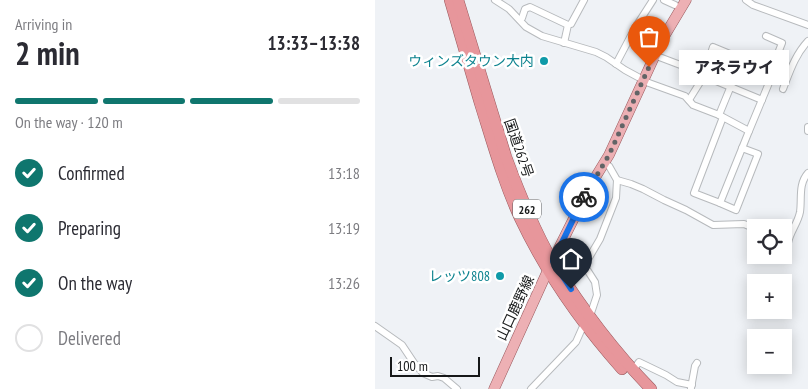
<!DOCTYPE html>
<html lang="en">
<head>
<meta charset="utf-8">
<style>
	body { margin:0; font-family:"PT Sans Narrow","Noto Sans JP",sans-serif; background:#f7f7f7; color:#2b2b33; height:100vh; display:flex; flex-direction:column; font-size:19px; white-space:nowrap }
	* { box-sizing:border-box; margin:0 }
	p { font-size:16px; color:#7c7c81 }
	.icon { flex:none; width:28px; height:28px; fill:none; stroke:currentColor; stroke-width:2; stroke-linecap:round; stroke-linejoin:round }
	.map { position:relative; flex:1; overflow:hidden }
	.sheet { display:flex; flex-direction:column; background:#fff; width:375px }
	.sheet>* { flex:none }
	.fabs { position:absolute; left:372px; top:219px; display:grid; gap:10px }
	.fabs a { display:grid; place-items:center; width:45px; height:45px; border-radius:0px; background:#fff; box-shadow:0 2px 12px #0003; font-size:25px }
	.scale { position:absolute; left:15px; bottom:12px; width:90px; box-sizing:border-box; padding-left:5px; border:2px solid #161819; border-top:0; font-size:14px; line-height:18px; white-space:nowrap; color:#161819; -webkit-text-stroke:4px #fff; paint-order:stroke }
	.pin { position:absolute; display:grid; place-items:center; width:42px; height:42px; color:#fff; margin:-51px -21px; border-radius:50% 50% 50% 0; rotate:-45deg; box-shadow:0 0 5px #0007 }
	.pin .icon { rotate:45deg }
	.courier { position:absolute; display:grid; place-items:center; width:50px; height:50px; margin:-25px; border:4px solid #1a73e8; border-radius:50%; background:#fff; color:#222; box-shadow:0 1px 6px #0007 }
	.bubble { position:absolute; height:35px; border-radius:0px; background:#fff; box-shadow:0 2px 12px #0003; font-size:16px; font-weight:800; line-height:35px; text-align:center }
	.headline em { font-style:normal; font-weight:800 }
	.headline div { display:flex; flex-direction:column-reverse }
	.headline { display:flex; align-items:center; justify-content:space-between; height:85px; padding:0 15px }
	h1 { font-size:32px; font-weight:800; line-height:38px }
	.bar { display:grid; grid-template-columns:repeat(4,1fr); gap:8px 5px; align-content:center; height:60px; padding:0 15px }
	.bar i { height:6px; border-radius:4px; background:#e1e1e2 }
	.bar .active { background:#0f766e }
	.bar p { grid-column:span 4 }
	ol { padding:0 15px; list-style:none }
	li { display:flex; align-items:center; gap:15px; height:55px }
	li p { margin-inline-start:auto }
	li .icon { padding:5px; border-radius:50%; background:#0f766e; color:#fff; stroke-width:4 }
	li:last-child { color:#7c7c81 }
	li i { width:28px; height:28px; border:2px solid #e1e1e2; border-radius:50% }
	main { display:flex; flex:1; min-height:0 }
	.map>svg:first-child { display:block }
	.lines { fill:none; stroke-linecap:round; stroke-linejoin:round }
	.minor-casing { stroke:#b7babd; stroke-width:8 }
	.primary-casing { stroke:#9a595d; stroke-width:11 }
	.trunk-casing { stroke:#9a595d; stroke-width:12 }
	.minor { stroke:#fff; stroke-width:6 }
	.primary { stroke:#edb0b4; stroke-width:10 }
	.trunk { stroke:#e7969b; stroke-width:11 }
	.done { stroke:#626466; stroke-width:5; stroke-dasharray:0 9 }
	.route { stroke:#1a73e8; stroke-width:6 }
	.culture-dot { fill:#0f9aa8; stroke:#fff; stroke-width:2 }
	.labels { text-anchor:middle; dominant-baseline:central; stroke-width:5; stroke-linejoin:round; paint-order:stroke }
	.shield { fill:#fff; stroke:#5c5d5e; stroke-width:1 }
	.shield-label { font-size:12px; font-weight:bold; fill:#161819 }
	.culture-label { font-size:14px; fill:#0d838f; stroke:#fff; text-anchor:end }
	.street-label { font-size:14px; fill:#161819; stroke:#fff }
</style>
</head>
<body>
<main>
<section class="sheet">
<div class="headline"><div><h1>2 min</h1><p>Arriving in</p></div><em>13:33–13:38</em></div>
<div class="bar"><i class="active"></i><i class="active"></i><i class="active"></i><i></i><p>On the way · 120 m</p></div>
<ol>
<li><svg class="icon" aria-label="check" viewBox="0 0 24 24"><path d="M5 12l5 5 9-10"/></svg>Confirmed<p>13:18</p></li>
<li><svg class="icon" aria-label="check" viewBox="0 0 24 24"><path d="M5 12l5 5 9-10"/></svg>Preparing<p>13:19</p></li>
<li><svg class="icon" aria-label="check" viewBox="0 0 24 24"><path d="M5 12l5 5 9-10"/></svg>On the way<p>13:26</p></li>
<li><i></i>Delivered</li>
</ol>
</section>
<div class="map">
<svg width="433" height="389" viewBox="0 0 433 389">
	<rect width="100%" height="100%" fill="#eff2f6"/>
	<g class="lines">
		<g class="minor-casing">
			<g id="minor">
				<polyline points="120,0 134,9 151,27 167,36 221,52 231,57 250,70 274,83 310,96 318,105 344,115 374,131 345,203 319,193 348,117"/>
				<polyline points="289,0 300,5"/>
				<polyline points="371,0 378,5 433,25"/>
				<polyline points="145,20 147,18 150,9 155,7 193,25"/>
				<polyline points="260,28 278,0"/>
				<polyline points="391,36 407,43 396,71"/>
				<polyline points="189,43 193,25 196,24 209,0"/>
				<polyline points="279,55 316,69"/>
				<polyline points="367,59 338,47 329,76 387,100"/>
				<polyline points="241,64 260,28 287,40"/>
				<path d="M408 89C415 71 420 55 433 41"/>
				<polyline points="314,100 329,76"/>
				<polyline points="344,115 367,59 396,71 396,78 374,131"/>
				<polyline points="433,127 433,131"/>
				<polyline points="242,180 256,184 268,189 289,200 311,210 338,225 369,224 381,229"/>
				<polyline points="345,203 361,210 383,154 367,148"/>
				<path d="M409 241 413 243C415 232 423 223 425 212 427 199 423 184 433 173"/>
				<polyline points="215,316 222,295 220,282 211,268 212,261 225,239 241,198 242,180 234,166 228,164"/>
				<polyline points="0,326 27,345 39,363 48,373 57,377 63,376 69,378 82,389"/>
				<polyline points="258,370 264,362 291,375 302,382 317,385"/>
				<polyline points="316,388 320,366 322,363"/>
				<polyline points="156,389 201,342 209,324"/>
			</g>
		</g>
		<g class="primary-casing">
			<polyline id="primary" points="119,389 173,270 215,186 234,155 287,40 311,0"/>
		</g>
		<g class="trunk-casing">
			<g id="trunk">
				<path d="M75 0C85 34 95 68 105 103 117 141 128 181 145 218 171 273 207 324 247 369"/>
				<path d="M83 0 131 157C144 192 159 230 178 262 206 307 239 351 276 389"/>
			</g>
		</g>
		<use href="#minor" class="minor"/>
		<use href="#primary" class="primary"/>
		<use href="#trunk" class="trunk"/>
	</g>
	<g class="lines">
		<polyline class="done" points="209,197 234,155 274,67"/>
		<polyline class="route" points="196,289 178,261 209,197"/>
	</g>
	<g class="culture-dot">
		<circle cx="169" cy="61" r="5"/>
		<circle cx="125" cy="276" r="5"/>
	</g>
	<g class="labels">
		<rect class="shield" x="138" y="199.5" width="28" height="19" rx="4"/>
		<g class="shield-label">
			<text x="152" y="209">262</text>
		</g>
		<g class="culture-label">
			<text x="159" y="61">ウィンズタウン大内</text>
			<text x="115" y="276">レッツ808</text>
		</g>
		<g class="street-label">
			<text transform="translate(144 148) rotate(71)">国道262号</text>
			<text transform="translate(140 308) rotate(-65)">山口鹿野線</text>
		</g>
	</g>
</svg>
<div class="fabs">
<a><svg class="icon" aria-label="locate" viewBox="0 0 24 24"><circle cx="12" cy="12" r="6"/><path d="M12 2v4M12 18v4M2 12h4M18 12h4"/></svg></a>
<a>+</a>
<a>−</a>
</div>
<div class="scale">100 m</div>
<div class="pin" style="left:274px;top:67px;background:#ea580c"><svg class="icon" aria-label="bag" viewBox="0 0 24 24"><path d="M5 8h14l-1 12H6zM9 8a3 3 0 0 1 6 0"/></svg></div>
<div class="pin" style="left:196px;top:289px;background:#1f2937"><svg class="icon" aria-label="home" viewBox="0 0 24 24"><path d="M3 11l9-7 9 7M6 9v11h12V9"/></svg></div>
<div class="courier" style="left:209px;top:197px"><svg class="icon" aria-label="bike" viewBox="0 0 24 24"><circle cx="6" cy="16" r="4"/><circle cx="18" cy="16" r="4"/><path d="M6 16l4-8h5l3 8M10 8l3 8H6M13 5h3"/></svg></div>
<div class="bubble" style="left:304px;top:50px;width:110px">アネラウイ</div>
</div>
</main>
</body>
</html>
